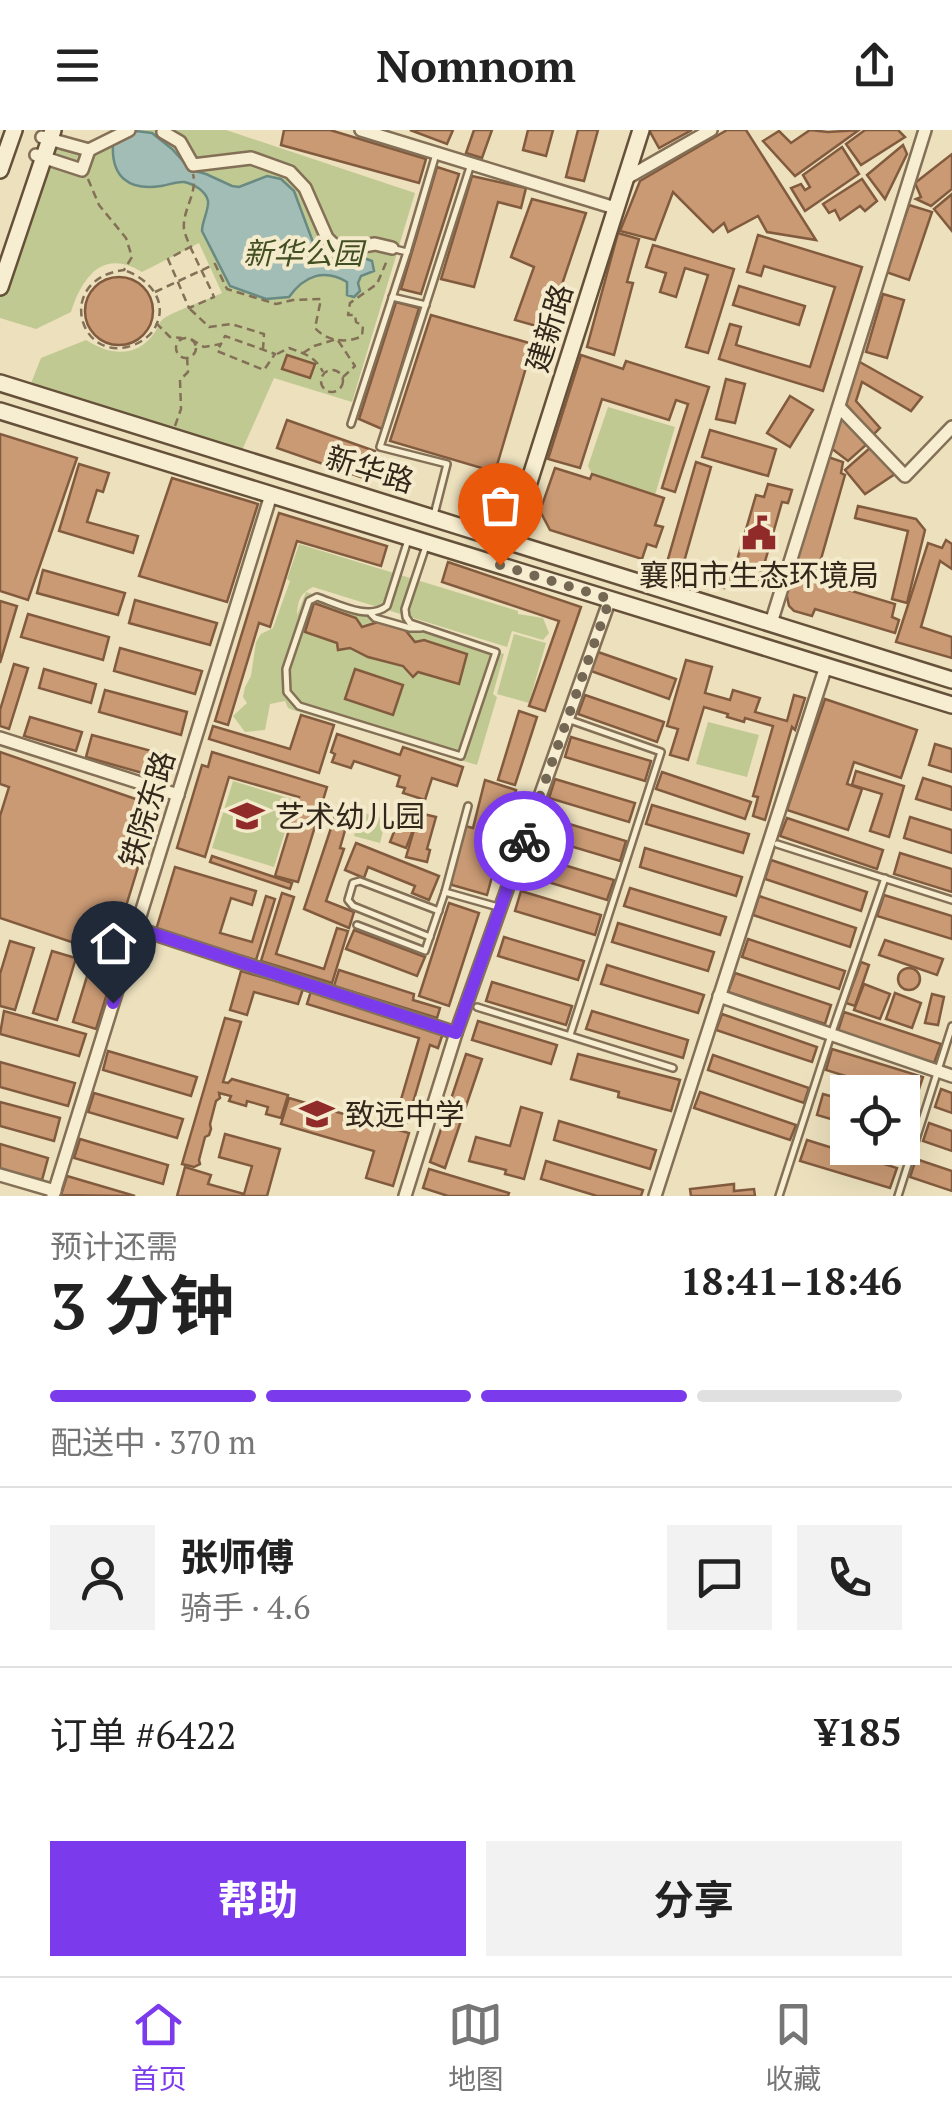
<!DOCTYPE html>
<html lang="zh">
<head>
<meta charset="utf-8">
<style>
	body { margin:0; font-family:"PT Serif","Noto Sans SC",serif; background:#f2f2f2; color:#222; height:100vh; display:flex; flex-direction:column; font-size:38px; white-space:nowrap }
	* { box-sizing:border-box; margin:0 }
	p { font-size:32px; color:#767676 }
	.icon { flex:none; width:55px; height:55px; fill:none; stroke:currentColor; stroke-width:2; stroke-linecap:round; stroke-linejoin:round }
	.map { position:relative; height:1066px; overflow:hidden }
	.sheet { display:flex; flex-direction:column; background:#fff; flex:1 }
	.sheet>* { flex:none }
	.controls { position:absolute; left:830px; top:945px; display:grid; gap:20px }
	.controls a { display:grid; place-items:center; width:90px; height:90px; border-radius:0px; background:#fff; box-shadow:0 10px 40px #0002; font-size:50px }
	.pin { position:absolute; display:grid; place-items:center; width:85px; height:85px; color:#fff; margin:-102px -42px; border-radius:50% 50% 50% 0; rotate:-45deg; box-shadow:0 0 10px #0007 }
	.pin .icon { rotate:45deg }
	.courier { position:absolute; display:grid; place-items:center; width:100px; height:100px; margin:-50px; border:8px solid #7c3aed; border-radius:50%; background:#fff; color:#222; box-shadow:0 2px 12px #0007 }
	.head em { font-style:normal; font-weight:700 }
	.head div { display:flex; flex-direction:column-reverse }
	.head { display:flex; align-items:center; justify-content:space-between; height:170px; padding:0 50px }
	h1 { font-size:65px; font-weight:700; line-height:75px }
	.bar { display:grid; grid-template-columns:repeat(4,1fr); gap:15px 10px; align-content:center; height:120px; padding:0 50px }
	.bar i { height:12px; border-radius:8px; background:#e0e0e0 }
	.bar .selected { background:#7c3aed }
	.bar p { grid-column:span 4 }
	.line { display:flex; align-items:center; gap:25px; padding:0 50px; border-top:2px solid #e0e0e0 }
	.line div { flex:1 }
	.round { display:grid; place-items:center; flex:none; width:105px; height:105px; border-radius:0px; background:#f2f2f2 }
	.cta { display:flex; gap:20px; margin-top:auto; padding:20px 50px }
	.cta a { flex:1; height:115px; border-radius:0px; background:#7c3aed; color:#fff; font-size:40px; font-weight:700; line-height:115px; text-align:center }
	.cta a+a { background:#f2f2f2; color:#222 }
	header { display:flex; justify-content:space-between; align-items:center; height:130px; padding:0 50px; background:#fff; font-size:45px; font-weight:700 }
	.tabs { display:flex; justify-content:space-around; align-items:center; height:140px; border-top:2px solid #e0e0e0; background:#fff; font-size:28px; color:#767676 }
	.tabs a { display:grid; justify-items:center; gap:5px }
	.tabs .selected { color:#7c3aed }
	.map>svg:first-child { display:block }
	.green { fill:#c1c992 }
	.water { fill:#a1bdb6; stroke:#698a83; stroke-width:2.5 }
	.building { fill:#c99a74; stroke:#825b3e; stroke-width:2.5 }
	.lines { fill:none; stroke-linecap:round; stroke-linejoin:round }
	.lane-casing { stroke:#837057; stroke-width:10 }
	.street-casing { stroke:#837057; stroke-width:16 }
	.secondary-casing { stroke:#65513a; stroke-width:20 }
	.path { stroke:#837057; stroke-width:2.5; stroke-dasharray:8 5; stroke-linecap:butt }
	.lane { stroke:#f7edd0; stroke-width:5 }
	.street { stroke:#f7edd0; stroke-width:11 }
	.secondary { stroke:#f7edd0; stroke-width:15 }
	.done { stroke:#746854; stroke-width:10; stroke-dasharray:0 18 }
	.route { stroke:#7c3aed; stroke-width:12 }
	.labels { text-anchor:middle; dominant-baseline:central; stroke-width:8; stroke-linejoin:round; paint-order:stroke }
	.park-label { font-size:30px; font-style:italic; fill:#424f22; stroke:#f4eacc }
	.street-label { font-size:30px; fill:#33271b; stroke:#f4eacc }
	.poi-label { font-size:30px; fill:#33271b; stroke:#f4eacc; text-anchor:start }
</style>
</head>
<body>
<header><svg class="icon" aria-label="menu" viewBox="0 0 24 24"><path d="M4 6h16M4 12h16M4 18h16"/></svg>Nomnom<svg class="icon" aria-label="share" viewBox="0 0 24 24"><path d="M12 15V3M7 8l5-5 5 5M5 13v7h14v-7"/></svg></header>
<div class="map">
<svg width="952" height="1066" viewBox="0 0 952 1066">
	<rect width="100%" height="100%" fill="#ece0bd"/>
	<g class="green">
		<path d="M116 0H226L415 63 352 272 274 248 239 327 28 261 41 228 86 210C109 225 137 229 155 202 159 196 158 193 163 189 176 180 207 170 222 163L199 113 142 142C103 118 82 147 71 182L36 199 0 188V129L44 1C68 8 98 22 116 0Z"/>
		<polygon points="608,277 675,297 655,365 592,344 588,336"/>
		<path d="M299 414 518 481V484L543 488 549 503 543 510 512 501 507 517 313 457C300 464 298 470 297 485L306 462 504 524 493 564 497 567 477 635 293 580 288 578 285 571 270 574 265 600 245 602 233 586 247 573 243 567 245 557 251 546 256 512 261 504 273 498 290 451 287 449Z"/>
		<polygon points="514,504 546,513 529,573 497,564"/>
		<polygon points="708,592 759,605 747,647 696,634"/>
		<polygon points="233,651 295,670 274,737 212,718"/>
		<polygon points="360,682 386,689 380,713 354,706"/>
	</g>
	<path class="water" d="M136 1 152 3 172 19 191 40 206 44 232 56 239 57 267 46 281 49 294 61 317 123 336 134 364 128 372 131 374 141 361 146 358 153 360 161 354 167 347 165V152C324 138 304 146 289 167L266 169 230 156 202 101C202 91 209 80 208 71 206 61 194 54 184 52 178 51 168 55 161 56 129 61 111 47 113 14L125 4Z"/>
	<g class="building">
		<polygon points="284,0 330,0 426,29 419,53 281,15"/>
		<polygon points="410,0 453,0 447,14"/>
		<polygon points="474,0 492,0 482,28 466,23"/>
		<polygon points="528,0 553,0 546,26 523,20"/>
		<polygon points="578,0 598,0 584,51 566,47"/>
		<polygon points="649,0 692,0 659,18"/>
		<polygon points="727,0 746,0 816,110 767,102 758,86 728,102 724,93 713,102 673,62 655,110 620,101 640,51"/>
		<polygon points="810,0 828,2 859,0 795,46 763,11 779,1 791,13"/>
		<polygon points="865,0 898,0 905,7 861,35 846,14"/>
		<polygon points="903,15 907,24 885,69 867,45"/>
		<polygon points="842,17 859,44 805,81 791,58 801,54 805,60 810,57 803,45"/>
		<polygon points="952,24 952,59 931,76 916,69 921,67 915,53"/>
		<polygon points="437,37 459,44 421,164 401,159"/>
		<polygon points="472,46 526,58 521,78 498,72 474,157 441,149"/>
		<polygon points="862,49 877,71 865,81 860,76 840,90 835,80 829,83 823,74"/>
		<polygon points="952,64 952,101 934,79"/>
		<polygon points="532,69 586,83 547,199 515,190 534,137 511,127"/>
		<polygon points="909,75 932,82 909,150 886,142"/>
		<polygon points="618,103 639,109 627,152 633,153 614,225 587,217"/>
		<polygon points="758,105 862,137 823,261 719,229 730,194 741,197 736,215 810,237 835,157 764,136 761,146 747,142"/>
		<polygon points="653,115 734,139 708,223 686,217 708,145 685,138 676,167 660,162 666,143 646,137"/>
		<circle cx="119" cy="181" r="34"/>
		<polygon points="739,156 805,176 799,195 733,175"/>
		<polygon points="883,164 904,170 887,228 866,222"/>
		<polygon points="396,172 419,178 382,299 359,289"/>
		<polygon points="431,185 533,214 495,342 390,311"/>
		<polygon points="287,225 315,234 310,248 282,239"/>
		<polygon points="581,225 623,239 626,231 709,257 675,362 662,358 688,274 676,270 669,290 602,269 580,338 548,329"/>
		<polygon points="858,231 922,267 911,281 862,252 856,271 880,298 873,305 845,273"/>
		<polygon points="726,249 745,254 735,293 716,289"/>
		<polygon points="790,266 813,280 790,317 767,303"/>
		<polygon points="840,285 866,315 848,331 831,318"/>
		<polygon points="287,290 375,321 366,349 277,318"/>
		<polygon points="710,300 776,319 768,346 702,327"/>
		<polygon points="0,304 77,328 28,470 0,461"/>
		<polygon points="871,317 895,344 865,364 845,340"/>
		<polygon points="828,327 843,332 841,343 845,345 815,450 895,474 892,487 899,490 895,503 815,479 812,486 794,481 789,476 786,462"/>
		<polygon points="696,332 711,337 684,432 713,440 715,432 735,437 756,365 764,367 768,354 792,360 788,373 782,372 760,449 749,455 742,453 741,459 725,454 724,458 678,445 680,440 666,436"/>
		<polygon points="79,334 109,343 103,362 97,360 87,392 138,406 133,423 59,401"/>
		<polygon points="555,338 590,349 592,344 664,368 655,395 663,397 656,417 647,414 642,429 550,400 540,381"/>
		<polygon points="172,348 258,374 227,472 139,446"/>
		<polygon points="858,376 916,389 925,400 907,473 892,469 908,401 855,388"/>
		<polygon points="279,383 387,416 381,436 297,411 270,497 259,493 228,595 215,591"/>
		<polygon points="946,410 952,414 952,439 940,431 921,497 952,507 952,528 896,512 928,413 942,418"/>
		<polygon points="448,432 581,477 545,581 529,576 559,491 442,452"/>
		<polygon points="43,440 125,463 118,485 37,463"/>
		<polygon points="135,470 217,493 210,515 129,493"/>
		<polygon points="0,471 17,476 0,533"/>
		<polygon points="314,473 356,488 362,497 378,492 390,492 406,501 415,512 424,510 467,524 459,554 418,542 413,547 403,536 368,527 350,518 338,520 337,513 305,502"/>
		<polygon points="28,484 109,507 103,530 21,507"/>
		<polygon points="120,518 202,541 195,564 114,541"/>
		<polygon points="598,522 676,549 669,569 591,541"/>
		<polygon points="686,530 712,537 705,563 730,570 733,560 760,568 755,582 787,591 794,565 805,568 795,600 792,597 765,690 753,686 758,667 753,666 773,596 745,588 744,592 727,587 728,584 704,577 688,630 670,625 678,599 667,596"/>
		<polygon points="14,534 28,538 9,599 0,596 0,580"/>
		<polygon points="44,539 96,554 91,573 39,558"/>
		<polygon points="355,539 403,555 393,585 345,569"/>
		<polygon points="105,560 187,582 181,605 99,582"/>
		<polygon points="585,565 664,592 657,612 578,584"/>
		<polygon points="825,569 917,600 901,648 854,632 847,654 862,659 848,700 787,680"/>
		<polygon points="519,581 537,587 515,655 498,650"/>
		<polygon points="301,585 334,595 319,643 209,609 213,596 290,619"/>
		<polygon points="30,587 82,602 76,621 24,606"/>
		<polygon points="337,604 400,625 403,617 463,637 457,656 432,648 425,670 403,663 405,658 397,656 400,646 354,631 351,638 332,632 335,624 331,622"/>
		<polygon points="92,605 174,627 167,650 86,627"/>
		<polygon points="571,607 651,631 645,651 565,627"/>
		<polygon points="935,614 952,619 952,642 929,635"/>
		<polygon points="0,622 153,675 155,682 115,812 108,820 101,822 0,788 0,686 9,657 0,654"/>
		<polygon points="212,622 327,657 298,752 275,746 299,667 229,647 205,727 177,718 202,635 208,637"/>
		<polygon points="856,641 904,656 889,707 870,701 882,664 852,655"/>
		<polygon points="662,642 751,672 745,689 656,659"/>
		<polygon points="923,648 952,657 952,680 916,669"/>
		<polygon points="555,649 635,673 629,692 549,668"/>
		<polygon points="485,650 516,660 487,765 452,755 450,748 465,696 473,698"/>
		<polygon points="339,674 351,679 340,718 344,719 326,771 354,782 349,798 304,779"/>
		<polygon points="652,675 749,704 743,723 646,694"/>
		<polygon points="419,683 436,687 427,719 430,720 427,732 406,727"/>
		<polygon points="546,687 626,711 620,731 540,707"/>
		<polygon points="910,687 952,700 952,723 904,708"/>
		<polygon points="787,688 883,720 877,739 780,706"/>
		<polygon points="399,689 415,695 406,718 390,712"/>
		<polygon points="356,713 439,746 429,770 412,763 415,756 368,737 364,748 345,740"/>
		<polygon points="645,718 742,747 736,766 640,737"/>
		<polygon points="900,723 952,739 952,762 894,744"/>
		<polygon points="212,726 292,753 290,759 210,732"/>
		<polygon points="534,726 614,750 607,770 528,746"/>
		<polygon points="771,730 867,762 861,781 765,749"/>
		<polygon points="175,737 256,761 252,775 231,768 220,803 252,812 266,766 275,769 256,830 156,800"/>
		<polygon points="630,758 726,787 720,805 624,776"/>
		<polygon points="521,761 601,785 595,805 515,781"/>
		<polygon points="282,763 294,767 276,824 324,839 337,798 348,801 332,853 261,831"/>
		<polygon points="884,765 952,786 952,809 877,786"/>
		<polygon points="759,766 856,798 850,817 753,785"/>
		<polygon points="449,773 479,783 449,876 419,866"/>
		<polygon points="618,793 714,822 708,841 612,812"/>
		<polygon points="354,800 425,827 417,846 346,819"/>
		<polygon points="504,807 584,831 578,850 498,826"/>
		<polygon points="748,809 845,841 839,859 742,827"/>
		<polygon points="885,810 943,829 937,845 879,825"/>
		<polygon points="10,811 34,818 15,880 0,876 0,844"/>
		<polygon points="52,821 76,828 57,890 33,883"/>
		<polygon points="92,830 115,838 96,899 73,892"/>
		<polygon points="861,832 869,835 855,876 846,873"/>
		<polygon points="607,835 704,865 698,883 601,854"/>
		<circle cx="909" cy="849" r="11"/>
		<polygon points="339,840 414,864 413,870 440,878 437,888 334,856"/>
		<polygon points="241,841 303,859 298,874 254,862 247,885 230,880"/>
		<polygon points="735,843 831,875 825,894 728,862"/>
		<polygon points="492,852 572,876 566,895 486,871"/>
		<polygon points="864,854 890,864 880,889 854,880"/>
		<polygon points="311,861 444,900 438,918 430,915 407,993 395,990 419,908 307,874"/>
		<polygon points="895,863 921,873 912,898 886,889"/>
		<polygon points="932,864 944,867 938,895 925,893"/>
		<polygon points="4,881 86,904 79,926 0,904"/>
		<polygon points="592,881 688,910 683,928 586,899"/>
		<polygon points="844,882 941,914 934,933 838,901"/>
		<polygon points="722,884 817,917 812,932 716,900"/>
		<polygon points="225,888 241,892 223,952 228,953 232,949 288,965 281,988 266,984 268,977 247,971 246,976 229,971 231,966 219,963 220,968 216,971 210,994 211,999 209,1005 205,1007 199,1030 200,1034 194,1037 182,1034"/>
		<polygon points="478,891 557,915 551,934 472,910"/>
		<polygon points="832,919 923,947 916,968 826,940"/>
		<polygon points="108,921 197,947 191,966 103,940"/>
		<polygon points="466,924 482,929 445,1038 430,1032"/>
		<polygon points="578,924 680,950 671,981 618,967 619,962 571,949"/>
		<polygon points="713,925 809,958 804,973 708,940"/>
		<polygon points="0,932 75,953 68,976 0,957"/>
		<polygon points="941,959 952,963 952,983 935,977"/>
		<polygon points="700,962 796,995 790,1010 694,978"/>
		<polygon points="94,963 183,989 177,1008 88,982"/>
		<polygon points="823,964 848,971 848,994 817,985"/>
		<polygon points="289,968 409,1003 393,1056 366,1048 374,1021 281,994"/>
		<polygon points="0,972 60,988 54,1011 0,996"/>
		<polygon points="521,977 542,983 524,1049 505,1044 506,1040 469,1031 476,1007 510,1016"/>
		<polygon points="902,988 913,991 907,1012 902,1011"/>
		<polygon points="559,991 656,1020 650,1039 554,1010"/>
		<polygon points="929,993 952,1001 952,1021 923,1011"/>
		<polygon points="225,1004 280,1019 267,1066 177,1066 185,1037 211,1045 208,1054 244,1064 252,1036 219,1027"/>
		<polygon points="80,1009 168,1035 163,1054 74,1028"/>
		<polygon points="807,1010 897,1038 890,1058 800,1031"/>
		<polygon points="0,1014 48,1028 42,1050 0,1039"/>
		<polygon points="916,1029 952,1041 952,1061 910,1047"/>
		<polygon points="546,1031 643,1060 641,1066 597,1066 541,1049"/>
		<polygon points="429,1039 509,1063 508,1066 448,1066 423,1058"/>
		<polygon points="67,1046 135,1066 61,1065"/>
		<polygon points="734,1054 734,1061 754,1059 755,1066 691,1066 690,1059"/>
	</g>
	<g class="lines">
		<g class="lane-casing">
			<g id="lane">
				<polyline points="407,122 436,24"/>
				<polyline points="392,167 426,175"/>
				<polyline points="351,294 407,122 395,119"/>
				<polyline points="434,385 447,334 380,317 471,34"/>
				<path d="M408 410 387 476C369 491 338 474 317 467L309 471 286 539 287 562 299 576 461 626 496 522 410 493 406 487 405 479 426 416"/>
				<polyline points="371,484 375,488 410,498 421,498"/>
				<polyline points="570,590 661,622 570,905"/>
				<polyline points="777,714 952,770"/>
				<polyline points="445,762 468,676"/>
				<polyline points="357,795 425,821 445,762 498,777"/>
				<polyline points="430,807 353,776 348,770 353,753 360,751 439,781"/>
				<polyline points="477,877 673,938"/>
				<polyline points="779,1066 831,905 885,748"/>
				<polyline points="898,1066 952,896"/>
			</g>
		</g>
		<g class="street-casing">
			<g id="street">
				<polyline points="361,0 615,78"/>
				<polyline points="163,2 180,12 193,35 251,28 290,42 305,58 327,108 333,114 346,119 375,114 392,118"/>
				<polyline points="89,20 129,0"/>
				<polyline points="36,25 82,40 89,20 42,7"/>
				<polyline points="625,49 711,0"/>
				<polyline points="839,277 905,346 952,297"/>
				<polyline points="771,493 925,0"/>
				<polyline points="0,608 178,665"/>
				<polyline points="136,798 456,903"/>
				<polyline points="719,866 952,946"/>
				<polyline points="0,1045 55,1061"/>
				<polyline points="53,1066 271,365"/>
				<polyline points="405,1066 456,903 610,469"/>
				<polyline points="655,1066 826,536"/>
			</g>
		</g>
		<g class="secondary-casing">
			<g id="secondary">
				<polyline points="0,40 14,0"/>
				<polyline points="0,157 53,0"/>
				<polyline points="0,253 952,550"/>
				<polyline points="0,281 952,575"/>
				<polyline points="510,412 641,0"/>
			</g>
		</g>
		<g class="path">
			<path d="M88 49 99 75 126 108 132 127 124 140C56 149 78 229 127 217 136 215 147 209 153 201 171 173 150 149 124 140"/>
			<path d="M192 116 168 129 189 178 214 167C208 152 186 112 184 99 182 80 198 63 193 44"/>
			<path d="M155 162 215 134 227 159 276 174 293 170 321 169 315 198C326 211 347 214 362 206L363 196 356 192 355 185H348L350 173 377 154 388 128"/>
			<polyline points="190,179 209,197 231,194 264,204 263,219"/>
			<polyline points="156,193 170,207 182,208"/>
			<circle cx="186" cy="218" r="10"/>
			<polyline points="191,209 204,217 221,214 225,206 275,224 264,240 217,221 221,214"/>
			<polyline points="303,223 314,216 337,209 355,236 342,248"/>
			<path d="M277 224 289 218C305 224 315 226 323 242"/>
			<circle cx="332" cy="251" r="11"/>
			<polyline points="175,296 181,279 180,250 188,242 187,227"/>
		</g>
		<use href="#lane" class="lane"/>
		<use href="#street" class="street"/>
		<use href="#secondary" class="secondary"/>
	</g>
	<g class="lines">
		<polyline class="done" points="500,435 610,469 524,711"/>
		<polyline class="route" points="113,873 136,798 456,903 524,711"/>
	</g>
	<defs>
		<g id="civic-bare" transform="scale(2.7)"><path d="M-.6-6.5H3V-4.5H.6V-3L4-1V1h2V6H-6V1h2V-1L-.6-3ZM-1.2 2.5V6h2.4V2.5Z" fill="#902b29" stroke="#f4eacc" stroke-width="2.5" paint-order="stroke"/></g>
		<g id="school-bare" transform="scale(2.7)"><path d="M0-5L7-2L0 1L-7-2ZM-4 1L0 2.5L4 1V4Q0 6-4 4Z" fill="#902b29" stroke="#f4eacc" stroke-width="2.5" paint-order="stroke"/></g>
	</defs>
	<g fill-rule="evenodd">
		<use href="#civic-bare" x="759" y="403"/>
		<use href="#school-bare" x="247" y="686"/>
		<use href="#school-bare" x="317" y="984"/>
	</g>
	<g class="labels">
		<g class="park-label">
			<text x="303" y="123">新华公园</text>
		</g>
		<g class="street-label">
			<text transform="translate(549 198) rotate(-73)">建新路</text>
			<text transform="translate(370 339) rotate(17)">新华路</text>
			<text transform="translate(147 679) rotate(-73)">铁院东路</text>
		</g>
		<g class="poi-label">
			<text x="759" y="445" text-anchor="middle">襄阳市生态环境局</text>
			<text x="275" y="686">艺术幼儿园</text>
			<text x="345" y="984">致远中学</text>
		</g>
	</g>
</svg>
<div class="controls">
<a><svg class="icon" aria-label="locate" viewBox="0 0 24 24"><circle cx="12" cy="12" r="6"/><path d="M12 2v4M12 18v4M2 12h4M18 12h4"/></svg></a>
</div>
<div class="pin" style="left:500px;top:435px;background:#ea580c"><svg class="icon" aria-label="bag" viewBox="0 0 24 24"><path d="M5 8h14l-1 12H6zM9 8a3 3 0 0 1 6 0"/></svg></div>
<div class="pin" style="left:113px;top:873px;background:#1f2937"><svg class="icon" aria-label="home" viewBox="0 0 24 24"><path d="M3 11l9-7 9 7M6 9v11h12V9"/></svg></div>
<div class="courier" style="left:524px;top:711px"><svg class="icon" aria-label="bike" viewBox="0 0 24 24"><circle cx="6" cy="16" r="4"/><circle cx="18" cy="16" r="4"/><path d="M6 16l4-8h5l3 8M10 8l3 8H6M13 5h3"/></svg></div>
</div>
<section class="sheet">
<div class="head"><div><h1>3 分钟</h1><p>预计还需</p></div><em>18:41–18:46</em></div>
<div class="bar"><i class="selected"></i><i class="selected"></i><i class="selected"></i><i></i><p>配送中 · 370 m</p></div>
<div class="line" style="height:180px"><a class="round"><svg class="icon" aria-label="person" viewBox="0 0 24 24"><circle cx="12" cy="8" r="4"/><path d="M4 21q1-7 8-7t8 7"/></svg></a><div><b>张师傅</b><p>骑手 · 4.6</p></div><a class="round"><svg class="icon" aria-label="chat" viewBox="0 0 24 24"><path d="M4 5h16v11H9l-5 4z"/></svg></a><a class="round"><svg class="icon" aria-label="phone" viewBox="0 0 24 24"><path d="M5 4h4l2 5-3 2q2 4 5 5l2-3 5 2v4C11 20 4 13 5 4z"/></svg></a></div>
<div class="line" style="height:130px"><div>订单 #6422</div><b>¥185</b></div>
<div class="cta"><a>帮助</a><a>分享</a></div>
</section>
<nav class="tabs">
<a class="selected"><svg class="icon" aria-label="home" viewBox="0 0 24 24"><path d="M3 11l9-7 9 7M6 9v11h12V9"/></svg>首页</a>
<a><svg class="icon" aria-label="map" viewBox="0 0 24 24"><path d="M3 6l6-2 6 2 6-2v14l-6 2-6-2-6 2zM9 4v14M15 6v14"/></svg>地图</a>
<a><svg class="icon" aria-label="saved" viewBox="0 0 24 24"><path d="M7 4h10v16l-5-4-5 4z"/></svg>收藏</a>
</nav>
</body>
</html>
